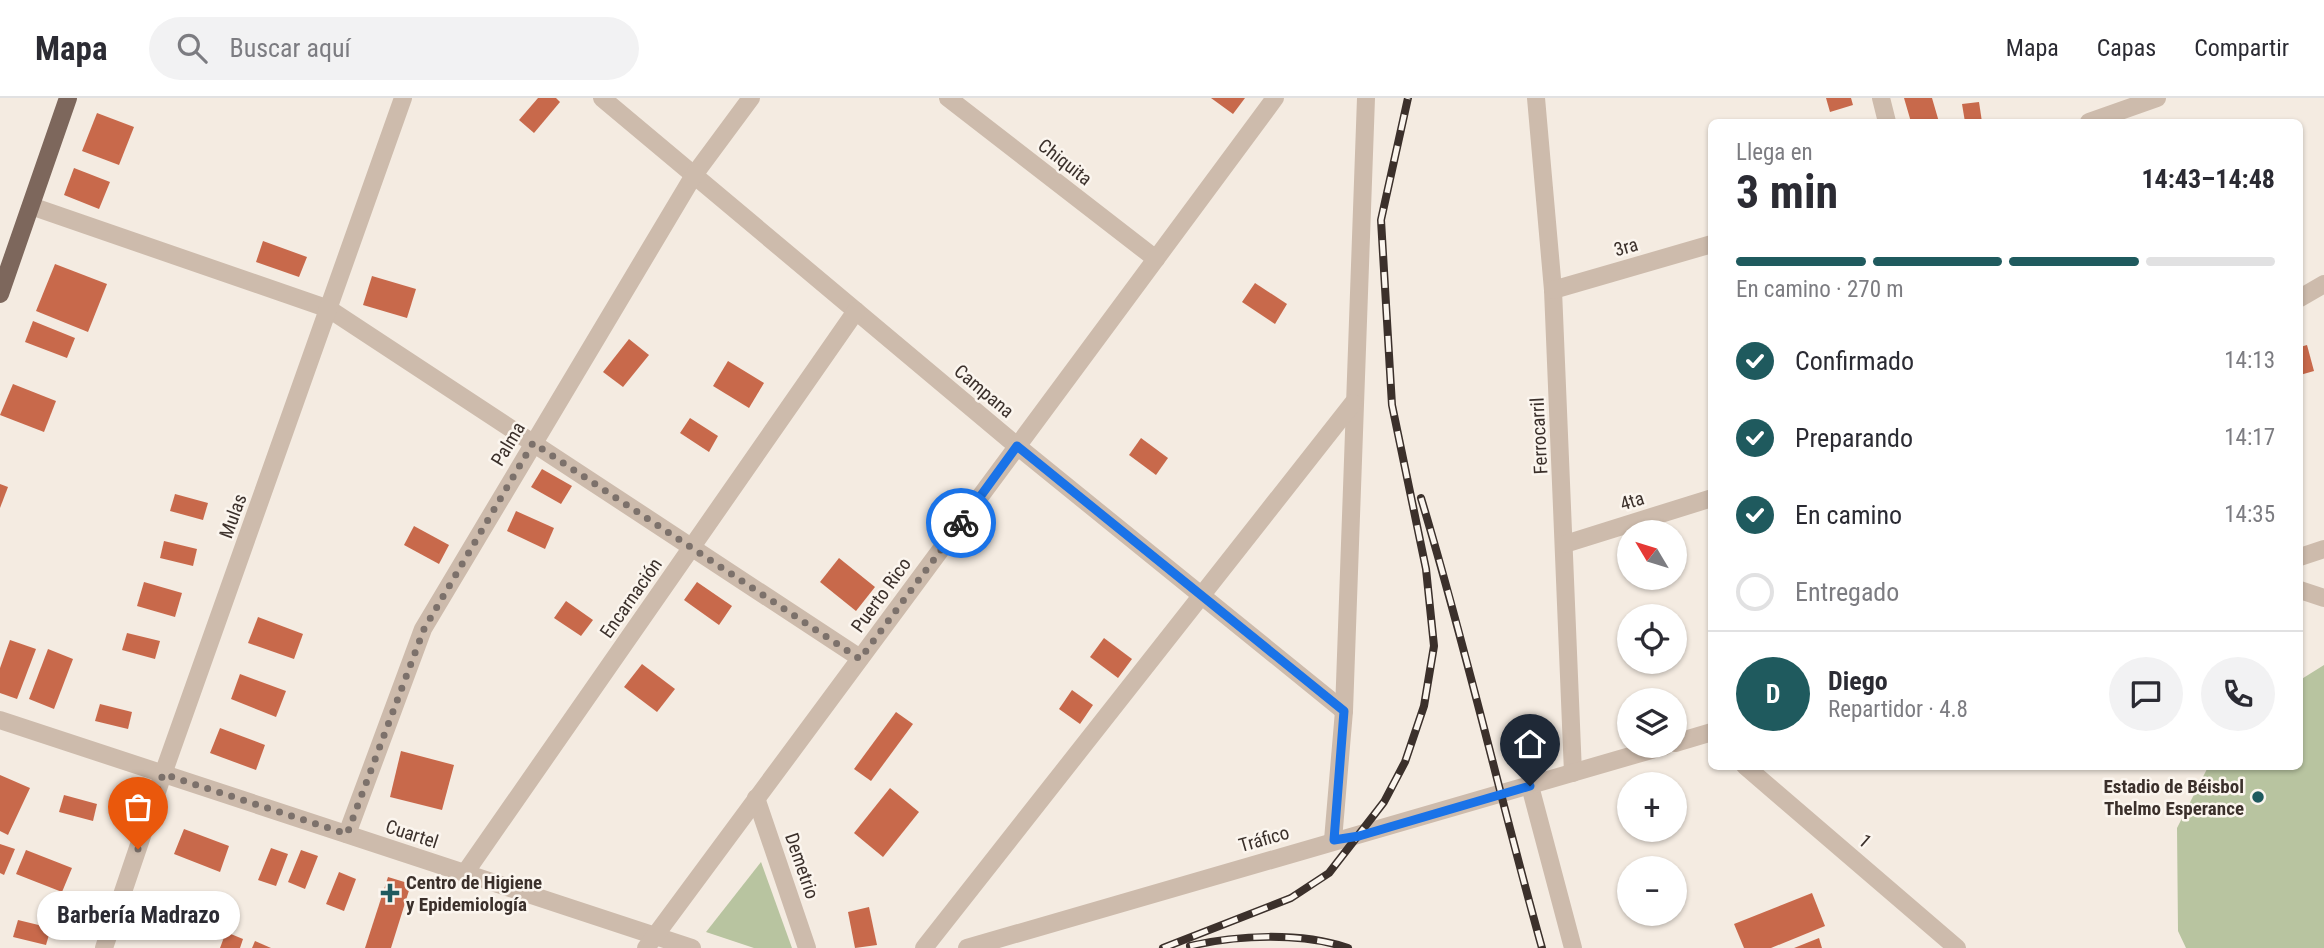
<!DOCTYPE html>
<html lang="es">
<head>
<meta charset="utf-8">
<style>
	body { margin:0; font-family:"Roboto Condensed",sans-serif; background:#f2f2f3; color:#2b2b33; height:100vh; display:flex; flex-direction:column; font-size:26px; white-space:nowrap }
	* { box-sizing:border-box; margin:0 }
	p { font-size:23px; color:#7c7c81 }
	.icon { flex:none; width:38px; height:38px; fill:none; stroke:currentColor; stroke-width:2; stroke-linecap:round; stroke-linejoin:round }
	.map { position:relative; flex:1; overflow:hidden }
	.details { position:absolute; left:1708px; top:21px; width:595px; height:651px; display:flex; flex-direction:column; background:#fff; border-radius:10px; box-shadow:0 2px 5px #0004 }
	.details>* { flex:none }
	.needle { width:46px; rotate:308deg }
	.fabs { position:absolute; left:1617px; top:422px; display:grid; gap:14px }
	.fabs a { display:grid; place-items:center; width:70px; height:70px; border-radius:50%; background:#fff; box-shadow:0 2px 5px #0004; font-size:35px }
	.pin { position:absolute; display:grid; place-items:center; width:60px; height:60px; color:#fff; margin:-72px -30px; border-radius:50% 50% 50% 0; rotate:-45deg; box-shadow:0 0 7px #0007 }
	.pin .icon { rotate:45deg }
	.courier { position:absolute; display:grid; place-items:center; width:70px; height:70px; margin:-35px; border:5px solid #1a73e8; border-radius:50%; background:#fff; color:#222; box-shadow:0 2px 9px #0007 }
	.bubble { position:absolute; height:49px; border-radius:24px; background:#fff; box-shadow:0 2px 5px #0004; font-size:23px; font-weight:700; line-height:49px; text-align:center }
	.headline em { font-style:normal; font-weight:700 }
	.headline div { display:flex; flex-direction:column-reverse }
	.headline { display:flex; align-items:center; justify-content:space-between; height:119px; padding:0 28px }
	h1 { font-size:46px; font-weight:700; line-height:52px }
	.bar { display:grid; grid-template-columns:repeat(4,1fr); gap:10px 7px; align-content:center; height:84px; padding:0 28px }
	.bar i { height:9px; border-radius:5px; background:#e1e1e2 }
	.bar .current { background:#1f5a5e }
	.bar p { grid-column:span 4 }
	.line { display:flex; align-items:center; gap:18px; padding:0 28px; border-top:2px solid #e1e1e2 }
	.line div { flex:1 }
	.round { display:grid; place-items:center; flex:none; width:74px; height:74px; border-radius:37px; background:#f2f2f3 }
	ol { padding:0 28px; list-style:none }
	li { display:flex; align-items:center; gap:21px; height:77px }
	li p { margin-inline-start:auto }
	li .icon { padding:7px; border-radius:50%; background:#1f5a5e; color:#fff; stroke-width:4 }
	li:last-child { color:#7c7c81 }
	li i { width:38px; height:38px; border:4px solid #e1e1e2; border-radius:50% }
	header { display:flex; align-items:center; gap:42px; box-sizing:border-box; height:98px; padding:0 35px; background:#fff; border-bottom:2px solid #e1e1e2 }
	header strong { font-size:33px }
	nav { display:flex; gap:38px; margin-inline-start:auto; font-size:24px }
	.search { width:490px; height:63px; background:#f2f2f3; display:flex; align-items:center; gap:18px; box-sizing:border-box; padding:0 24px; border-radius:38px; color:#7c7c81; font-size:26px }
	.map>svg:first-child { display:block }
	.green { fill:#b8c4a0 }
	.building { fill:#c8694b }
	.lines { fill:none; stroke-linecap:round; stroke-linejoin:round }
	.minor { stroke:#cdbbac; stroke-width:18 }
	.major { stroke:#7d675c; stroke-width:18 }
	.rail-casing { stroke:#3b302b; stroke-width:8 }
	.rail { stroke:#fbf5ee; stroke-width:5; stroke-dasharray:16; stroke-linecap:butt }
	.done { stroke:#7c716b; stroke-width:7; stroke-dasharray:0 12.6 }
	.route { stroke:#1a73e8; stroke-width:9 }
	.poi-dot { fill:#1f5a5e; stroke:#fbf5ee; stroke-width:2.5 }
	.labels { text-anchor:middle; dominant-baseline:central; stroke-width:5; stroke-linejoin:round; paint-order:stroke }
	.street-label { font-size:19px; fill:#3b302b; stroke:#fbf5ee }
	.poi-label { font-size:19px; font-weight:bold; fill:#3b302b; stroke:#fbf5ee; text-anchor:end }
</style>
</head>
<body>
<header>
<strong>Mapa</strong>
<div class="search"><svg class="icon" aria-label="search" viewBox="0 0 24 24"><circle cx="10" cy="10" r="6"/><path d="M15 15l6 6"/></svg>Buscar aquí</div>
<nav><a>Mapa</a><a>Capas</a><a>Compartir</a></nav>
</header>
<div class="map">
<svg width="2324" height="850" viewBox="0 0 2324 850">
	<rect width="100%" height="100%" fill="#f4ebe1"/>
	<g class="green">
		<polygon points="2324,567 2324,850 2186,850 2178,833 2177,730 2208,669 2300,668 2300,582"/>
		<polygon points="761,764 792,850 754,850 706,834"/>
	</g>
	<g class="building">
		<polygon points="538,0 556,0 560,4 534,35 519,22"/>
		<polygon points="1211,0 1245,0 1233,16"/>
		<polygon points="1826,0 1851,0 1853,7 1830,14"/>
		<polygon points="1904,0 1932,0 1939,24 1911,24"/>
		<polygon points="1979,4 1982,24 1965,24 1962,6"/>
		<polygon points="97,15 134,29 119,67 82,53"/>
		<polygon points="74,70 110,84 99,111 64,97"/>
		<polygon points="263,143 307,159 299,179 256,164"/>
		<polygon points="55,166 107,186 88,234 36,213"/>
		<polygon points="372,178 416,191 407,220 363,207"/>
		<polygon points="1255,185 1287,206 1275,226 1242,204"/>
		<polygon points="33,223 75,240 67,260 25,244"/>
		<polygon points="629,241 649,257 623,289 603,274"/>
		<polygon points="2307,247 2314,273 2300,277 2300,249"/>
		<polygon points="728,263 764,285 749,310 713,288"/>
		<polygon points="13,286 56,303 44,334 0,317"/>
		<polygon points="690,320 718,338 709,354 680,335"/>
		<polygon points="1141,340 1168,360 1156,377 1129,357"/>
		<polygon points="542,371 572,388 561,406 531,389"/>
		<polygon points="0,386 8,389 0,410"/>
		<polygon points="175,396 208,405 203,422 170,413"/>
		<polygon points="516,413 554,430 545,451 507,433"/>
		<polygon points="414,428 449,447 439,466 404,447"/>
		<polygon points="164,443 197,451 193,468 160,460"/>
		<polygon points="839,460 875,489 856,513 820,484"/>
		<polygon points="144,484 182,495 175,519 137,508"/>
		<polygon points="697,484 732,508 719,527 684,502"/>
		<polygon points="566,503 593,522 581,538 554,520"/>
		<polygon points="258,519 303,536 294,561 248,545"/>
		<polygon points="127,535 160,543 155,561 122,552"/>
		<polygon points="1104,540 1132,561 1118,580 1090,559"/>
		<polygon points="10,542 36,551 17,601 0,595 0,570"/>
		<polygon points="48,551 73,561 54,611 29,601"/>
		<polygon points="642,566 675,591 657,614 624,589"/>
		<polygon points="240,576 286,593 276,619 231,601"/>
		<polygon points="1072,592 1093,607 1080,626 1059,611"/>
		<polygon points="100,606 132,614 128,631 95,623"/>
		<polygon points="896,614 913,626 871,683 854,671"/>
		<polygon points="220,630 265,647 256,672 210,655"/>
		<polygon points="401,653 454,667 442,712 390,699"/>
		<polygon points="0,677 30,690 8,737 0,733"/>
		<polygon points="890,690 919,714 883,759 854,735"/>
		<polygon points="64,697 97,706 93,723 59,714"/>
		<polygon points="184,731 229,748 220,774 174,756"/>
		<polygon points="0,746 15,751 4,777 0,775"/>
		<polygon points="271,750 288,756 276,788 258,782"/>
		<polygon points="26,752 72,770 62,794 16,776"/>
		<polygon points="301,752 318,758 305,791 288,784"/>
		<polygon points="339,774 356,781 344,813 326,806"/>
		<polygon points="388,779 411,786 391,850 365,850"/>
		<polygon points="1812,795 1825,828 1771,850 1744,850 1734,826"/>
		<polygon points="869,809 877,847 855,850 848,814"/>
		<polygon points="18,822 51,830 46,847 13,839"/>
		<polygon points="226,834 243,841 240,850 220,850"/>
		<polygon points="1819,840 1822,850 1794,850"/>
		<polygon points="255,843 271,850 252,850"/>
	</g>
	<g class="lines">
		<g class="minor">
			<polyline points="602,0 1017,348 1344,613"/>
			<polyline points="948,0 1156,161"/>
			<polyline points="1536,0 1553,192 1573,675"/>
			<polyline points="1881,0 1887,24"/>
			<polyline points="2089,24 2157,0"/>
			<polyline points="31,108 329,211 860,560"/>
			<polyline points="1553,192 1712,146"/>
			<polyline points="2300,200 2324,186"/>
			<polyline points="1565,446 1712,400"/>
			<polyline points="2300,459 2324,451"/>
			<polyline points="2300,492 2324,500"/>
			<polyline points="0,622 692,850"/>
			<polyline points="1675,645 1712,634"/>
			<polyline points="1745,668 1957,850"/>
			<polyline points="1530,688 1573,850"/>
			<polyline points="756,700 807,850"/>
			<polyline points="347,736 423,531 694,77 751,0"/>
			<polyline points="1333,742 1344,613 1366,0"/>
			<polyline points="465,775 856,213"/>
			<polyline points="104,850 163,676 403,0"/>
			<polyline points="646,850 1275,0"/>
			<polyline points="924,850 1353,305"/>
			<polyline points="967,850 1665,648"/>
		</g>
		<polyline class="major" points="0,196 68,0"/>
		<g class="rail-casing">
			<g id="rail">
				<path d="M1421 400C1466 549 1500 700 1542 850"/>
				<path d="M1190 848C1237 837 1301 834 1348 850"/>
				<polyline points="1163,850 1291,800 1329,775 1384,704 1405,664 1424,608 1434,548 1426,471 1392,307 1381,122 1408,0"/>
			</g>
		</g>
		<use href="#rail" class="rail"/>
	</g>
	<g class="lines">
		<polyline class="done" points="138,751 163,676 347,736 424,531 533,345 860,561 961,425"/>
		<polyline class="route" points="961,425 1017,348 1344,613 1334,742 1359,738 1530,688"/>
	</g>
	<g class="poi-dot">
		<circle cx="2258" cy="699" r="7"/>
		<path d="M386.5 784.5h7v7h7v7h-7v7h-7v-7h-7v-7h7z"/>
	</g>
	<g class="labels">
		<g class="street-label">
			<text transform="translate(1065 64) rotate(38)">Chiquita</text>
			<text transform="translate(1626 149) rotate(-16)">3ra</text>
			<text transform="translate(984 293) rotate(40)">Campana</text>
			<text transform="translate(1539 338) rotate(-93)">Ferrocarril</text>
			<text transform="translate(508 346) rotate(-59)">Palma</text>
			<text transform="translate(1632 403) rotate(-17)">4ta</text>
			<text transform="translate(233 418) rotate(-70)">Mulas</text>
			<text transform="translate(881 497) rotate(-54)">Puerto Rico</text>
			<text transform="translate(631 500) rotate(-55)">Encarnación</text>
			<text transform="translate(412 736) rotate(18)">Cuartel</text>
			<text transform="translate(1264 741) rotate(-16)">Tráfico</text>
			<text transform="translate(1865 743) rotate(41)">1</text>
			<text transform="translate(802 768) rotate(71)">Demetrio</text>
		</g>
		<g class="poi-label">
			<text x="2244" y="688">Estadio de Béisbol<tspan x="2244" dy="22">Thelmo Esperance</tspan></text>
			<text x="406" y="784" text-anchor="start">Centro de Higiene<tspan x="406" dy="22">y Epidemiología</tspan></text>
		</g>
	</g>
</svg>
<div class="fabs">
<a><svg class="needle" viewBox="-14 -14 28 28"><path d="M0-13l5 13h-10z" fill="#e53935"/><path d="M0 13l5-13h-10z" fill="#7c7c81"/></svg></a>
<a><svg class="icon" aria-label="locate" viewBox="0 0 24 24"><circle cx="12" cy="12" r="6"/><path d="M12 2v4M12 18v4M2 12h4M18 12h4"/></svg></a>
<a><svg class="icon" aria-label="layers" viewBox="0 0 24 24"><path d="M12 4l9 5-9 5-9-5zM3 14l9 5 9-5"/></svg></a>
<a>+</a>
<a>−</a>
</div>
<div class="pin" style="left:138px;top:751px;background:#ea580c"><svg class="icon" aria-label="bag" viewBox="0 0 24 24"><path d="M5 8h14l-1 12H6zM9 8a3 3 0 0 1 6 0"/></svg></div>
<div class="pin" style="left:1530px;top:688px;background:#1f2937"><svg class="icon" aria-label="home" viewBox="0 0 24 24"><path d="M3 11l9-7 9 7M6 9v11h12V9"/></svg></div>
<div class="courier" style="left:961px;top:425px"><svg class="icon" aria-label="bike" viewBox="0 0 24 24"><circle cx="6" cy="16" r="4"/><circle cx="18" cy="16" r="4"/><path d="M6 16l4-8h5l3 8M10 8l3 8H6M13 5h3"/></svg></div>
<div class="bubble" style="left:37px;top:793px;width:203px">Barbería Madrazo</div>
<section class="details">
<div class="headline"><div><h1>3 min</h1><p>Llega en</p></div><em>14:43–14:48</em></div>
<div class="bar"><i class="current"></i><i class="current"></i><i class="current"></i><i></i><p>En camino · 270 m</p></div>
<ol>
<li><svg class="icon" aria-label="check" viewBox="0 0 24 24"><path d="M5 12l5 5 9-10"/></svg>Confirmado<p>14:13</p></li>
<li><svg class="icon" aria-label="check" viewBox="0 0 24 24"><path d="M5 12l5 5 9-10"/></svg>Preparando<p>14:17</p></li>
<li><svg class="icon" aria-label="check" viewBox="0 0 24 24"><path d="M5 12l5 5 9-10"/></svg>En camino<p>14:35</p></li>
<li><i></i>Entregado</li>
</ol>
<div class="line" style="height:126px"><b class="round" style="background:#1f5a5e;color:#fff">D</b><div><b>Diego</b><p>Repartidor · 4.8</p></div><a class="round"><svg class="icon" aria-label="chat" viewBox="0 0 24 24"><path d="M4 5h16v11H9l-5 4z"/></svg></a><a class="round"><svg class="icon" aria-label="phone" viewBox="0 0 24 24"><path d="M5 4h4l2 5-3 2q2 4 5 5l2-3 5 2v4C11 20 4 13 5 4z"/></svg></a></div>
</section>
</div>
</body>
</html>
